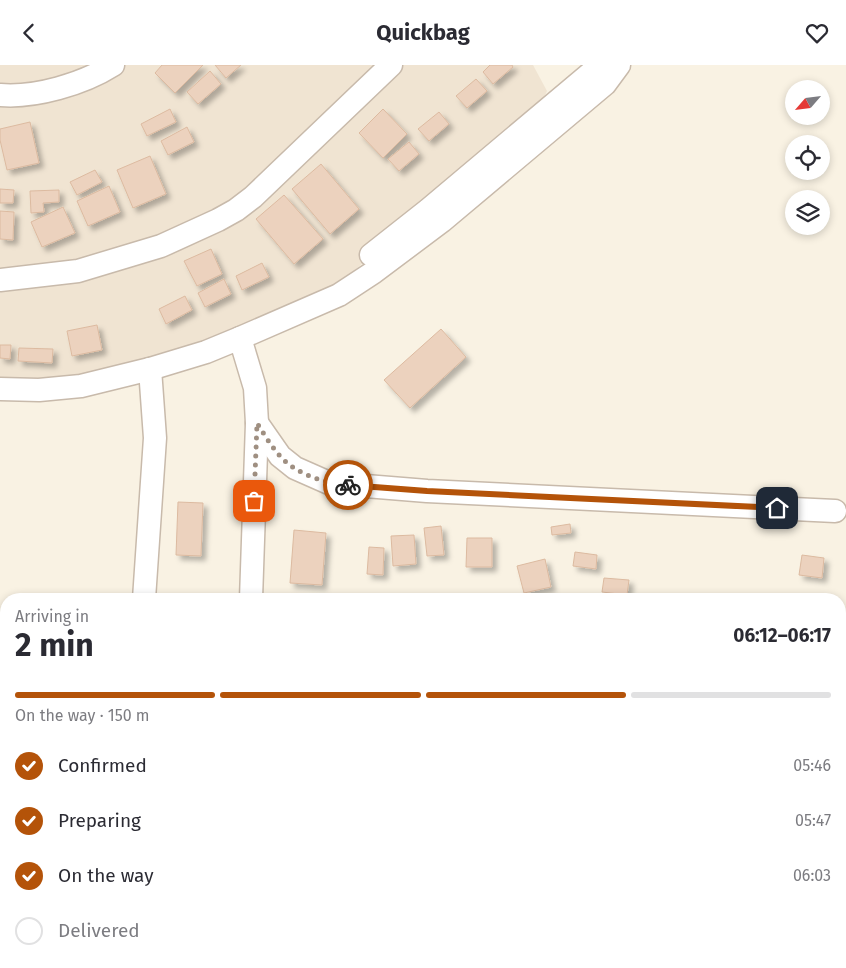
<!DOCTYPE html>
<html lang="en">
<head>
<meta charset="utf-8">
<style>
	body { margin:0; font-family:"Fira Sans",sans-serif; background:#f2f2f3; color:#2b2b33; height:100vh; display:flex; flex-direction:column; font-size:19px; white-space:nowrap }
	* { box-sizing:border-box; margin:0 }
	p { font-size:16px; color:#7c7c81 }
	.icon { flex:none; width:28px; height:28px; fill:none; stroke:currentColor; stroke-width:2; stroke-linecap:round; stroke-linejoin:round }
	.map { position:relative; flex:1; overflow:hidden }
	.side { position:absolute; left:0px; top:528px; width:846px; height:376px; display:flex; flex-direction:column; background:#fff; border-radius:20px 20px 0 0; box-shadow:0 2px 8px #0003 }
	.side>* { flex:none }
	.needle { width:32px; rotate:242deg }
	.fabs { position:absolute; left:785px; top:15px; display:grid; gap:10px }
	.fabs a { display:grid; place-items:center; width:45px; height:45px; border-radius:50%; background:#fff; box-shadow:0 2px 8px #0003; font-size:25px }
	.pin { position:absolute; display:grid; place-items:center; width:42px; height:42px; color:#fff; margin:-21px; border-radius:10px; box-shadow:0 2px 8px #0006 }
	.courier { position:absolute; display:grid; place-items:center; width:50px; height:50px; margin:-25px; border:4px solid #b45309; border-radius:50%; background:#fff; color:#222; box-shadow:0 1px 6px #0007 }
	.headline em { font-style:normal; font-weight:700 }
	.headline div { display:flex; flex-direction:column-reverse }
	.headline { display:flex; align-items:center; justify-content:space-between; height:85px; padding:0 15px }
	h1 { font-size:32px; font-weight:700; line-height:38px }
	.bar { display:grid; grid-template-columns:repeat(4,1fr); gap:8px 5px; align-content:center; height:60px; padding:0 15px }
	.bar i { height:6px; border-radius:4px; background:#e1e1e2 }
	.bar .current { background:#b45309 }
	.bar p { grid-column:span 4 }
	ol { padding:0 15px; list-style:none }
	li { display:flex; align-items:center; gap:15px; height:55px }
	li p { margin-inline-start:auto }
	li .icon { padding:5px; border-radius:50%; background:#b45309; color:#fff; stroke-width:4 }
	li:last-child { color:#7c7c81 }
	li i { width:28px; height:28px; border:2px solid #e1e1e2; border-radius:50% }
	header { display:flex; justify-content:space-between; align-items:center; height:65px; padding:0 15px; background:#fff; font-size:22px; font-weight:700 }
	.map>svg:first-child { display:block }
	.residential { fill:#f0e4d2 }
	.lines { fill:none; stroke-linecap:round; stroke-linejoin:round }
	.river { stroke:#bad9e0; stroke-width:34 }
	.building { fill:#ecd2be; stroke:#dcbaa0; filter:url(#shadow) }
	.minor-casing { stroke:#c8baab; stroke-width:25 }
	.minor { stroke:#fff; stroke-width:22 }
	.done { stroke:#9f8f81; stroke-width:5; stroke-dasharray:0 9 }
	.route { stroke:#b45309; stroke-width:6 }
</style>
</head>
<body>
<header><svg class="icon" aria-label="back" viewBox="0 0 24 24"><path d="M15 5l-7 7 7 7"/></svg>Quickbag<svg class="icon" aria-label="heart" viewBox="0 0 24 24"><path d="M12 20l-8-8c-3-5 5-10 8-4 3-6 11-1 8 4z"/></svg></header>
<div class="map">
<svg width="846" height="903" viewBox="0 0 846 903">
	<defs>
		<filter id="shadow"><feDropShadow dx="4.5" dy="4.5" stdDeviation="2.5" flood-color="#0004"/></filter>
	</defs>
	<rect width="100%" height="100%" fill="#f9f2e3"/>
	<polygon class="residential" points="0,0 533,0 547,26 540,41 338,220 255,263 81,313 0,321"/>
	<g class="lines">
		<g class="river">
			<polyline points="840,715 846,709"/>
			<polyline points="617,903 624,898"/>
		</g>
	</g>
	<g class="building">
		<polygon points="162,0 203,0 175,28 155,8"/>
		<polygon points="215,0 241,0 226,13"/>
		<polygon points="490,0 512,0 513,2 493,19 483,7"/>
		<polygon points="210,6 221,19 198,39 187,27"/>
		<polygon points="476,14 487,26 467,43 456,31"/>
		<polygon points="170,44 176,57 147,71 141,59"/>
		<polygon points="383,44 407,69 383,93 359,68"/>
		<polygon points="439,47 449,59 429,76 418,64"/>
		<polygon points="30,57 39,98 7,105 0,75 0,64"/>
		<polygon points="187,62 194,77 168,90 161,76"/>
		<polygon points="409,77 419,89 399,106 388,94"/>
		<polygon points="150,91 166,129 133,143 117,105"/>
		<polygon points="321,99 359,144 330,169 292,124"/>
		<polygon points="95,105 102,117 77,130 70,117"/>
		<polygon points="109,121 120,147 88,161 77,136"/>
		<polygon points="0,124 14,125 13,138 0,138"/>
		<polygon points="59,125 59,137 43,138 44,147 31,148 30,126"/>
		<polygon points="284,130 323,174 294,199 256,154"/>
		<polygon points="63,142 75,168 42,182 31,157"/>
		<polygon points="0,146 14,147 13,175 0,174"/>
		<polygon points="211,184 222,209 197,221 184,196"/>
		<polygon points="262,198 269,212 242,225 236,211"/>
		<polygon points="224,214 231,229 205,242 198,228"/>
		<polygon points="185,231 192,245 166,259 159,244"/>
		<polygon points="97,260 102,285 72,291 67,266"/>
		<polygon points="441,264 466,292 410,343 384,315"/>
		<polygon points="0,280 11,280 10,294 0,293"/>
		<polygon points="19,283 53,284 52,298 18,296"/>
		<polygon points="178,437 203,438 201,491 176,490"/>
		<polygon points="570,459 571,468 552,470 551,462"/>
		<polygon points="441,461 444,490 427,491 424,463"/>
		<polygon points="294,465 326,468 322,520 290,518"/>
		<polygon points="414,470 416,499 393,501 391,471"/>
		<polygon points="467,473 492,473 492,502 466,502"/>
		<polygon points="369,482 384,483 383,510 367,509"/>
		<polygon points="575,487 597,490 596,504 573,501"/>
		<polygon points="802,490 824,493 822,513 799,510"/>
		<polygon points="545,494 551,522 524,528 517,501"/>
		<polygon points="604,513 629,515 627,530 602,527"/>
		<polygon points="0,751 6,816 6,835 0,836"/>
		<polygon points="6,859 6,898 13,898 14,903 0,903 0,860"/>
	</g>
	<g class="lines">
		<g class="minor-casing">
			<g id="minor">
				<path d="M0 30C35 33 83 19 113 0"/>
				<polyline points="371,190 428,145 592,7 606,0"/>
				<polyline points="0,215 78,206 161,181 218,155 236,145 253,132 391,0"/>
				<polyline points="240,273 255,323 257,358 251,534"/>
				<polyline points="0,324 39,325 81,321 150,304 206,287 240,273 339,230 374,207 442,156 605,19 619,0"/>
				<polyline points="257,358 280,391 295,403 329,418 427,426 835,446"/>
				<polyline points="144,534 155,373 150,304"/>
			</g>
		</g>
		<use href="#minor" class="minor"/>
	</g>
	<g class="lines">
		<path class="done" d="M254 436 257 358C264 369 271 381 280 391 296 409 324 418 348 420"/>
		<polyline class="route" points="348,420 427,426 777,443"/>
	</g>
</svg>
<div class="fabs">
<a><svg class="needle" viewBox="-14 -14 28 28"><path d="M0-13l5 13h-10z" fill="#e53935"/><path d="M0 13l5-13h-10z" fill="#7c7c81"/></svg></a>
<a><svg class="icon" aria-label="locate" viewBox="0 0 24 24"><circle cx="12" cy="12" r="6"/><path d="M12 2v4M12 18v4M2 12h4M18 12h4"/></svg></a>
<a><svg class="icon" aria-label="layers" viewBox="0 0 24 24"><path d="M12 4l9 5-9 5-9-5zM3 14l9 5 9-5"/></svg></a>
</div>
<div class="pin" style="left:254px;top:436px;background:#ea580c"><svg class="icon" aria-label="bag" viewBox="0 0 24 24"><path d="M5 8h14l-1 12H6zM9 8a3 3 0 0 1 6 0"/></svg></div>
<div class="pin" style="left:777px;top:443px;background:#1f2937"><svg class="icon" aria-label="home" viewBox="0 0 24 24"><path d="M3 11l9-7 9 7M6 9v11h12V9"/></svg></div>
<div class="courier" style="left:348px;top:420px"><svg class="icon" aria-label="bike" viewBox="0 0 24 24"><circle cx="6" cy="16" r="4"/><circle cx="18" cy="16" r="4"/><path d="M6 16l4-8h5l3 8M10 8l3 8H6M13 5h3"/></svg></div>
<section class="side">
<div class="headline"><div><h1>2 min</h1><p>Arriving in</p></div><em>06:12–06:17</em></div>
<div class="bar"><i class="current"></i><i class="current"></i><i class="current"></i><i></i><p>On the way · 150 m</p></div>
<ol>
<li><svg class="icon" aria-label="check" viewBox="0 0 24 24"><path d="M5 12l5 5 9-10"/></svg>Confirmed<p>05:46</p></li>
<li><svg class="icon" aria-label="check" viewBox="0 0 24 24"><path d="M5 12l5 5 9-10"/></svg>Preparing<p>05:47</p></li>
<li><svg class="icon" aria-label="check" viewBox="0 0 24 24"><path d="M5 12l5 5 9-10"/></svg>On the way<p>06:03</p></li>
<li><i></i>Delivered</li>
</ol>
</section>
</div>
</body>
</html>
